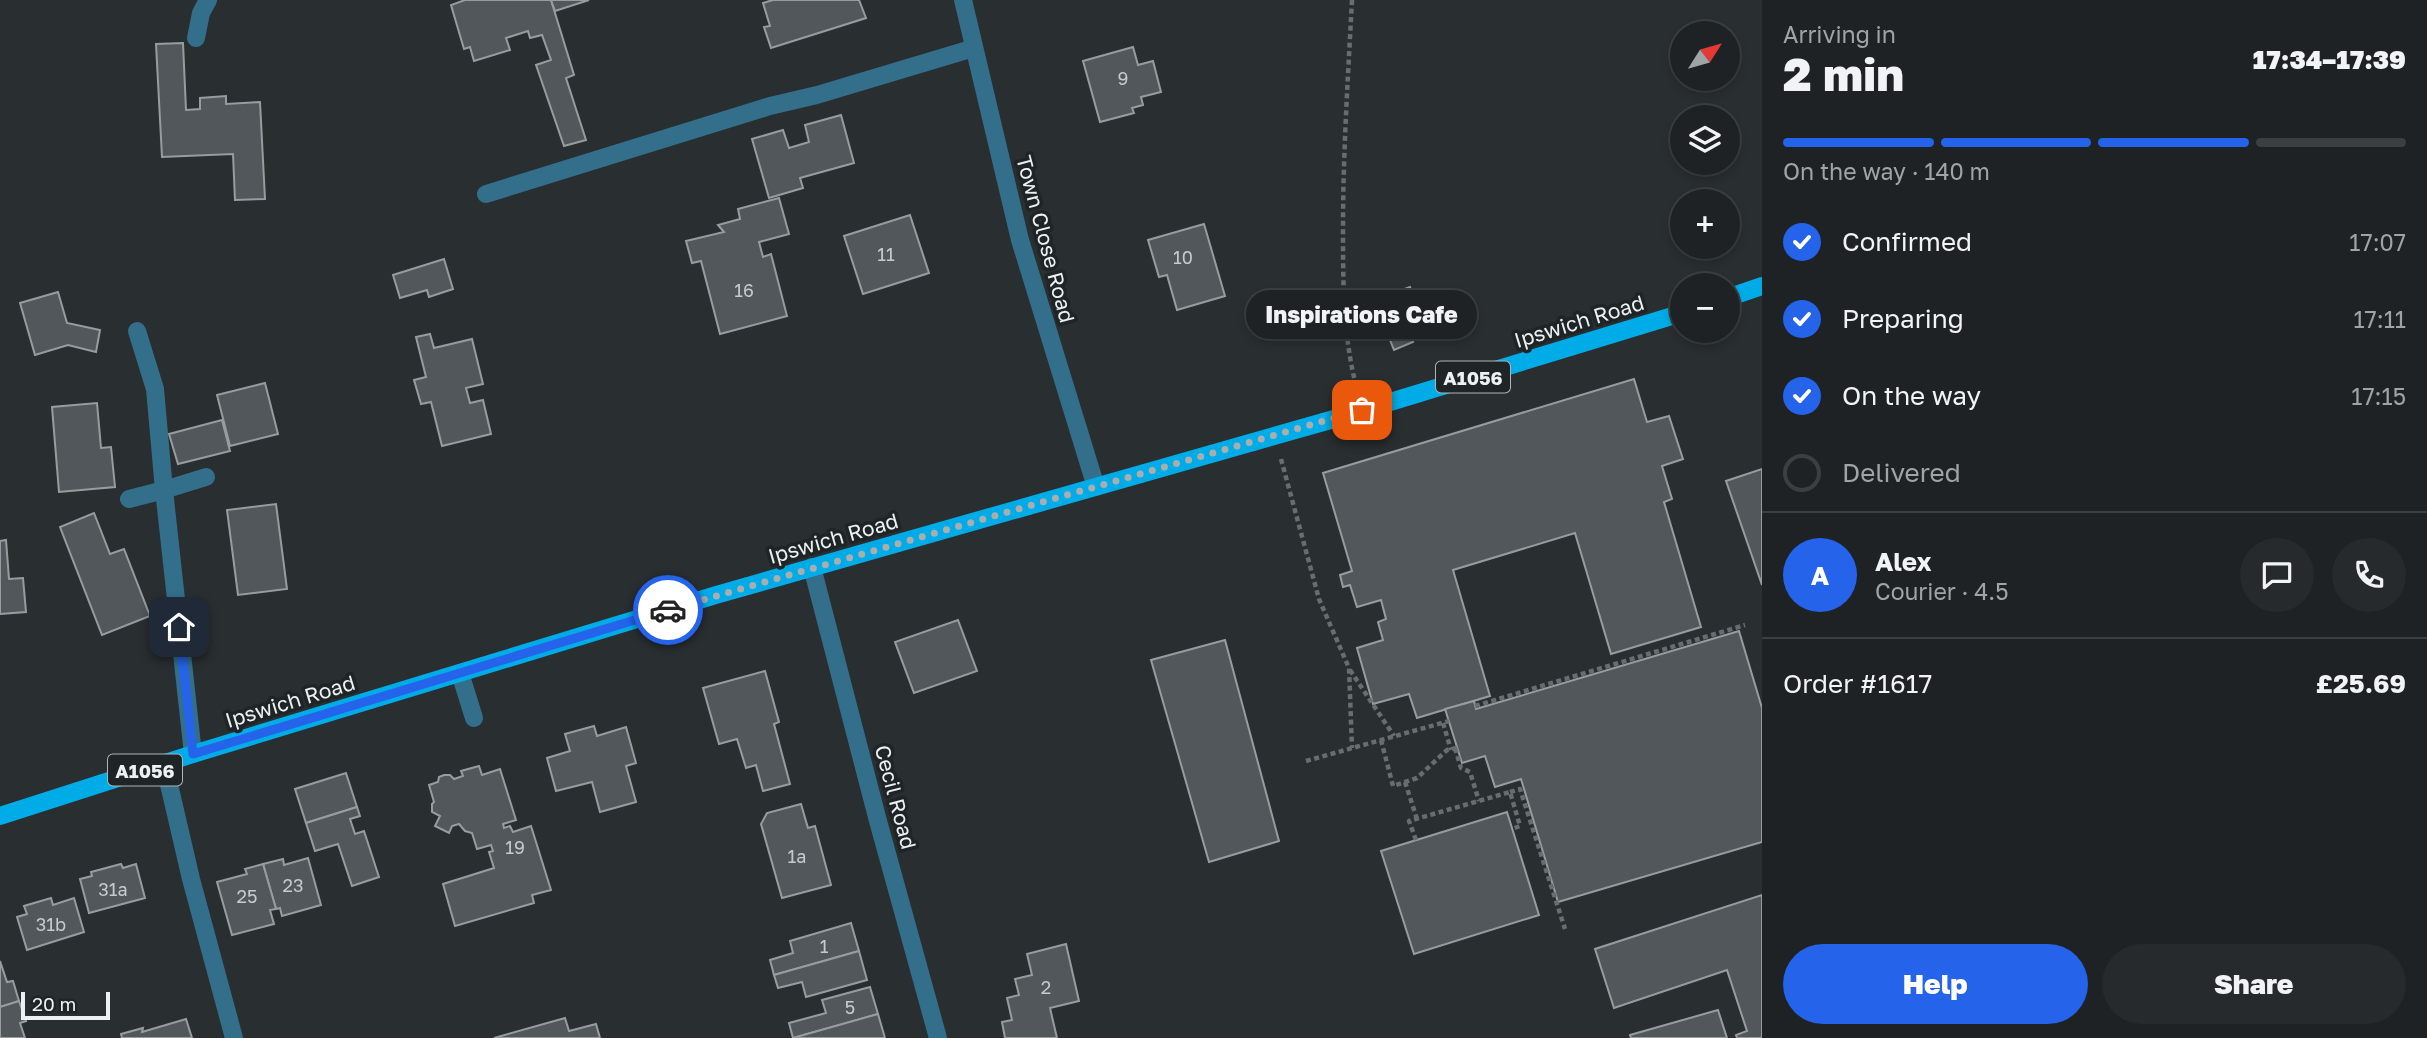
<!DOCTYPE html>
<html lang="en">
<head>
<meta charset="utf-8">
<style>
	body { margin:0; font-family:"Golos Text",sans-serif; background:#272a2d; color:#f1f3f6; height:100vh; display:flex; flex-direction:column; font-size:26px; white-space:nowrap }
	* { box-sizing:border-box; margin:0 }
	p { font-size:23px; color:#a1a4a7 }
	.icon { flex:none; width:38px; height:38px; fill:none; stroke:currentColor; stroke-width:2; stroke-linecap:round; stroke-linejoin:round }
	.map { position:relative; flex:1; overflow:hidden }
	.sheet { display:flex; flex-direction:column; background:#1f2225; width:665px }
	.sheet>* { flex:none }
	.needle { width:46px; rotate:53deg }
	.fabs { position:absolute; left:1670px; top:21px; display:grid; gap:14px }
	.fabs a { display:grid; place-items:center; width:70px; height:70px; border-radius:50%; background:#1f2225; box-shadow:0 4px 10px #0003,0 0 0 2px #3c3f42; font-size:35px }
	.scale { position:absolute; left:21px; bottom:18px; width:89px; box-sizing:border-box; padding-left:7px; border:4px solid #eef1f3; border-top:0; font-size:19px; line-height:24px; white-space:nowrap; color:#eef1f3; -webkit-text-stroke:5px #1f2527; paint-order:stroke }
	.pin { position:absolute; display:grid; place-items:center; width:60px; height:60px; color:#fff; margin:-30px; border-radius:14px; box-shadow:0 4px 10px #0006 }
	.courier { position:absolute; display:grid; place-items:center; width:70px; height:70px; margin:-35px; border:5px solid #2563eb; border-radius:50%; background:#fff; color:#222; box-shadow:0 2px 9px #0007 }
	.bubble { position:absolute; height:49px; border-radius:24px; background:#1f2225; box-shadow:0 4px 10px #0003,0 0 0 2px #3c3f42; font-size:23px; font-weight:800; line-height:49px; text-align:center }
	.summary em { font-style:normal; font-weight:800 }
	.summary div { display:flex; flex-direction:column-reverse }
	.summary { display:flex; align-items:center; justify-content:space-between; height:119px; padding:0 21px }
	h1 { font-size:46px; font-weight:800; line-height:52px }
	.bar { display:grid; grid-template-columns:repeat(4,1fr); gap:10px 7px; align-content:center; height:84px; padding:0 21px }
	.bar i { height:9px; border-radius:5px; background:#3c3f42 }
	.bar .active { background:#2563eb }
	.bar p { grid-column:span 4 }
	.line { display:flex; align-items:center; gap:18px; padding:0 21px; border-top:2px solid #3c3f42 }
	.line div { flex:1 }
	.round { display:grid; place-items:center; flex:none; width:74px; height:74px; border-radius:37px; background:#272a2d }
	ol { padding:0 21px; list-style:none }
	li { display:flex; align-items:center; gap:21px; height:77px }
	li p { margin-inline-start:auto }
	li .icon { padding:7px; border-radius:50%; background:#2563eb; color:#fff; stroke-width:4 }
	li:last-child { color:#a1a4a7 }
	li i { width:38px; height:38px; border:4px solid #3c3f42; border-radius:50% }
	.action { display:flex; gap:14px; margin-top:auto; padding:14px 21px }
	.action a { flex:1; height:80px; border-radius:42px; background:#2563eb; color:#fff; font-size:28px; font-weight:800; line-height:80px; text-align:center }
	.action a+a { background:#272a2d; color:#f1f3f6 }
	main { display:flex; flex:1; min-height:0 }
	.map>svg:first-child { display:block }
	.building { fill:#52575b; stroke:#969da0; stroke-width:2 }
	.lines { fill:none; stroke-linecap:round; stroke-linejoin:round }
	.path { stroke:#686d70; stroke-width:4.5; stroke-dasharray:5 3.5; stroke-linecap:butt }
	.service { stroke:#336e8a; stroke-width:18 }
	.minor { stroke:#336e8a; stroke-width:18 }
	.primary { stroke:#00ace7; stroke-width:18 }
	.done { stroke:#a9adaf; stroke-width:7; stroke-dasharray:0 12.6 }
	.route { stroke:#2563eb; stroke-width:9 }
	.labels { text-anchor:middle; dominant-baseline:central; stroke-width:7; stroke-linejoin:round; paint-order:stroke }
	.number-label { font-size:18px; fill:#c7cacd }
	.shield { fill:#1f2527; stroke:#b0b4b6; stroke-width:2 }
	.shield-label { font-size:19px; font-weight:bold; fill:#eef1f3 }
	.street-label { font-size:21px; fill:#eef1f3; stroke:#1f2527 }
</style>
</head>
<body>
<main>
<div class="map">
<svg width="1762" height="1038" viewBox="0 0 1762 1038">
	<rect width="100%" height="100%" fill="#292e31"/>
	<g class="building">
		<polygon points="465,0 551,0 574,75 566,78 586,140 564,146 536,65 551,60 542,35 530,38 528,31 506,38 510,50 474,61 470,47 464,49 451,5"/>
		<polygon points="551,0 589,0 555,11"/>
		<polygon points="773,0 859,0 866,18 771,48 764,27 770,26 763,3"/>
		<polygon points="183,43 186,110 200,109 200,98 226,96 226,104 260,102 265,199 235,200 233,154 162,157 156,44"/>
		<polygon points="1133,47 1138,65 1153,61 1161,92 1141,97 1143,105 1132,108 1134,113 1100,122 1083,61"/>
		<polygon points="841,115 854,163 800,178 803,188 769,198 752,139 783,130 789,148 809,142 805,125"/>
		<polygon points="779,198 789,234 759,242 763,257 771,254 787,316 720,334 701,261 692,263 686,241 724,232 718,225 740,219 738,209"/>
		<polygon points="910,215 929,273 863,294 844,236"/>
		<polygon points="1204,224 1225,296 1177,310 1167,275 1159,277 1148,240"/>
		<polygon points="444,259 453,289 429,297 427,290 400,298 393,275"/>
		<polygon points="1410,287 1426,328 1410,334 1413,342 1394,350 1384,325 1397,320 1389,301 1403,295 1402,290"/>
		<polygon points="58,292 67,323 100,330 96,352 68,345 35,355 20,303"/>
		<polygon points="430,334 434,348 472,339 483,384 466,388 470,403 483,400 491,434 442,446 431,402 421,404 414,380 426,377 416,337"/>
		<polygon points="1634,379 1647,422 1669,416 1683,459 1662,466 1672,499 1664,502 1701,627 1611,654 1575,533 1453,570 1490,696 1417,718 1409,694 1373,704 1357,648 1383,640 1378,622 1386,619 1381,600 1357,607 1350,585 1343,587 1340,575 1352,571 1323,473"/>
		<polygon points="265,383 278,434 230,446 217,395"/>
		<polygon points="97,403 101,448 111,447 115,487 59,492 52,407"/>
		<polygon points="222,420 230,451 178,464 169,434"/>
		<polygon points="1762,469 1762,585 1726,481"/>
		<polygon points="276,504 287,589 238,595 227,510"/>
		<polygon points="94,513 110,554 124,549 150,616 102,635 60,527"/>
		<polygon points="6,540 9,579 23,578 26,612 0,614 0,541"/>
		<polygon points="958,620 977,671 914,693 895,642"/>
		<polygon points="1739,631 1762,708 1762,842 1558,902 1521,779 1495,787 1485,756 1462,763 1445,709 1474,701 1476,709"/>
		<polygon points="1225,640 1279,841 1209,862 1151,660"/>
		<polygon points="765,671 779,722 774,724 790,784 763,791 756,765 746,768 737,739 719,744 703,688"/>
		<polygon points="594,726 597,736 626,727 636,763 626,766 636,802 600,812 592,782 556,791 547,758 570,751 565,734"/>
		<polygon points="479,766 482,775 500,769 516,820 503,824 504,828 510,826 513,832 531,826 551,890 532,895 534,903 455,926 443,884 494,868 489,852 493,851 491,845 477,849 472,833 465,831 459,824 452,826 449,833 435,826 440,816 432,812 432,804 434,802 429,785 438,782 439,777 444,775 450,775 454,779 463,776 461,771"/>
		<polygon points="346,773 357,807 306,823 295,789"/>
		<polygon points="801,804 808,828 815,826 831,885 782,898 761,824 767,813"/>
		<polygon points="357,807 360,816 350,819 355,834 364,831 379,877 352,886 338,844 315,851 306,823"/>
		<polygon points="1507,812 1539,915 1414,954 1381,851"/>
		<polygon points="308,858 321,905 282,916 280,908 276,909 263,864 283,859 284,865"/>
		<polygon points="121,864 123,868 136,864 145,898 89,913 80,879 92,876 91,872"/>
		<polygon points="263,864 276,909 270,910 274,924 232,935 217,882 247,874 245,869"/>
		<polygon points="1762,895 1762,1038 1737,1038 1736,1035 1747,1031 1727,970 1614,1008 1595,949"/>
		<polygon points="51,898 53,905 74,898 84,932 27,950 17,917 27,914 24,906"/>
		<polygon points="851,923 859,951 774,975 770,960 793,953 790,941"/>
		<polygon points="1066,944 1079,1001 1050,1008 1057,1038 1005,1038 1002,1022 1012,1020 1007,998 1019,995 1015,979 1032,975 1027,954"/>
		<polygon points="859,951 867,980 806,997 802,982 778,988 774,975"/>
		<polygon points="0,961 7,982 13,981 19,1001 0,1007"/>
		<polygon points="870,987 878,1014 793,1038 789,1023 826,1013 822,1000"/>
		<polygon points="19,1001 26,1021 20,1023 25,1038 0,1038 0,1007"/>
		<polygon points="1718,1010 1727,1038 1631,1038 1630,1035"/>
		<polygon points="878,1014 885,1038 793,1038"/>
		<polygon points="565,1018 569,1031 596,1024 600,1038 494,1038"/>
		<polygon points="186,1019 192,1038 122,1038 121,1034 143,1028 142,1032"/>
	</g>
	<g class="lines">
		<g class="path">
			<path d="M1352 0C1348 77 1343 153 1343 229 1343 282 1343 338 1357 389"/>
			<polyline points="1281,459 1319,599 1349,668 1352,748"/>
			<polyline points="1350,670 1394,736"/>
			<polyline points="1475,706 1745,625"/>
			<polyline points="1443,723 1451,750"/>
			<polyline points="1381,740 1393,786 1417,778 1447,750 1457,748"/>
			<polyline points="1455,748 1461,768 1470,772 1479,801"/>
			<polyline points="1306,761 1449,721"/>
			<polyline points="1405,782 1417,819"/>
			<polyline points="1510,792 1520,789 1565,929"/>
			<polyline points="1416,840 1409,821 1510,792 1520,826 1512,829"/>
		</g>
		<g class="service">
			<polyline points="196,38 201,13 208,0"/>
			<polyline points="486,194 770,106 817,95 974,48"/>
			<polyline points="137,331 155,389 164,490"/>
			<polyline points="460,673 474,718"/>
			<polyline points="164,763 191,879 234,1038"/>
		</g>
		<g class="minor">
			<polyline points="963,0 1020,240 1096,487"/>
			<polyline points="164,490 206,477"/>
			<polyline points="129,499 164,490 193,754"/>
			<polyline points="812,567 878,821 938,1038"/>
		</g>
		<g class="primary">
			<polyline points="1727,298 1762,286"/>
			<polyline points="0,816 193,754 716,595 1341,417 1682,313"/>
		</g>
	</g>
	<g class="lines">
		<polyline class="done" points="668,610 1362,410"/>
		<polyline class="route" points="179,627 193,754 668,610"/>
	</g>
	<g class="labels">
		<g class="number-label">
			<text x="1123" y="78">9</text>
			<text x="886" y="254">11</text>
			<text x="1183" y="257">10</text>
			<text x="744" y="290">16</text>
			<text x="515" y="847">19</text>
			<text x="797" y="856">1a</text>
			<text x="293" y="885">23</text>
			<text x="113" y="889">31a</text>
			<text x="247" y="896">25</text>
			<text x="51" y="924">31b</text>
			<text x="824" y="946">1</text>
			<text x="1046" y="987">2</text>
			<text x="850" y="1007">5</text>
		</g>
		<g class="shield">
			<rect x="1436" y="361.5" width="74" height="31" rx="5"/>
			<rect x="108" y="754.5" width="74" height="31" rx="5"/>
		</g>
		<g class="shield-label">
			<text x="1473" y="377">A1056</text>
			<text x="145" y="770">A1056</text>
		</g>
		<g class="street-label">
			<text transform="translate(1046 239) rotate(75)">Town Close Road</text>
			<text transform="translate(1579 321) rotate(-17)">Ipswich Road</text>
			<text transform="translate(833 538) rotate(-16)">Ipswich Road</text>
			<text transform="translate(290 701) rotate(-17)">Ipswich Road</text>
			<text transform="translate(896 797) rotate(75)">Cecil Road</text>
		</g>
	</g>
</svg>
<div class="fabs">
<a><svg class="needle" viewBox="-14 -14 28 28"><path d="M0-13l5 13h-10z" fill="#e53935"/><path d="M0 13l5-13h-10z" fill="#a1a4a7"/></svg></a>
<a><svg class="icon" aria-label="layers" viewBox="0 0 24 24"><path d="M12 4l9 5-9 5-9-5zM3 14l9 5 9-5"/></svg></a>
<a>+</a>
<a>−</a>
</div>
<div class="scale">20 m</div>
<div class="pin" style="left:1362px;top:410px;background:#ea580c"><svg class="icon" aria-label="bag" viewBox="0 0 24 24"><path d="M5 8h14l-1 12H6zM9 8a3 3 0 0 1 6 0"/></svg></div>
<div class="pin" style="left:179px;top:627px;background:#1f2937"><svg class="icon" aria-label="home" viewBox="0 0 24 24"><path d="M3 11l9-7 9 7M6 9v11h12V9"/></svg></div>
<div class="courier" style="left:668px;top:610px"><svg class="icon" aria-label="car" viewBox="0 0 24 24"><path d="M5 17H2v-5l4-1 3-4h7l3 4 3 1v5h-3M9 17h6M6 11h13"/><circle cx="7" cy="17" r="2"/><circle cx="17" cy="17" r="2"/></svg></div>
<div class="bubble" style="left:1246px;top:290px;width:231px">Inspirations Cafe</div>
</div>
<section class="sheet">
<div class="summary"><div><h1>2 min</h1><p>Arriving in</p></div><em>17:34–17:39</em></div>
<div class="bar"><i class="active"></i><i class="active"></i><i class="active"></i><i></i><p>On the way · 140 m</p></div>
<ol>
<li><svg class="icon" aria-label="check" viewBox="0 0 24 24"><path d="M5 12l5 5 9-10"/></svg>Confirmed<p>17:07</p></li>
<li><svg class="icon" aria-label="check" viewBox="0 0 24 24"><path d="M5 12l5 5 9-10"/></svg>Preparing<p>17:11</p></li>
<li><svg class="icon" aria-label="check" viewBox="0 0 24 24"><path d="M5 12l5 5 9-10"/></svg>On the way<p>17:15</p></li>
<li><i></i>Delivered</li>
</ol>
<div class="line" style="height:126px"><b class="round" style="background:#2563eb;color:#fff">A</b><div><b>Alex</b><p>Courier · 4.5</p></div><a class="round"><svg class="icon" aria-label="chat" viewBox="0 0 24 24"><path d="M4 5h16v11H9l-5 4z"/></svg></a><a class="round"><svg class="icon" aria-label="phone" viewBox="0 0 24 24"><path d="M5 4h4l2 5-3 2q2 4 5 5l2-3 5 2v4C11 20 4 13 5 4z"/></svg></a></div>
<div class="line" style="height:91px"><div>Order #1617</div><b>£25.69</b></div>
<div class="action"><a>Help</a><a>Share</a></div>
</section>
</main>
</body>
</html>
